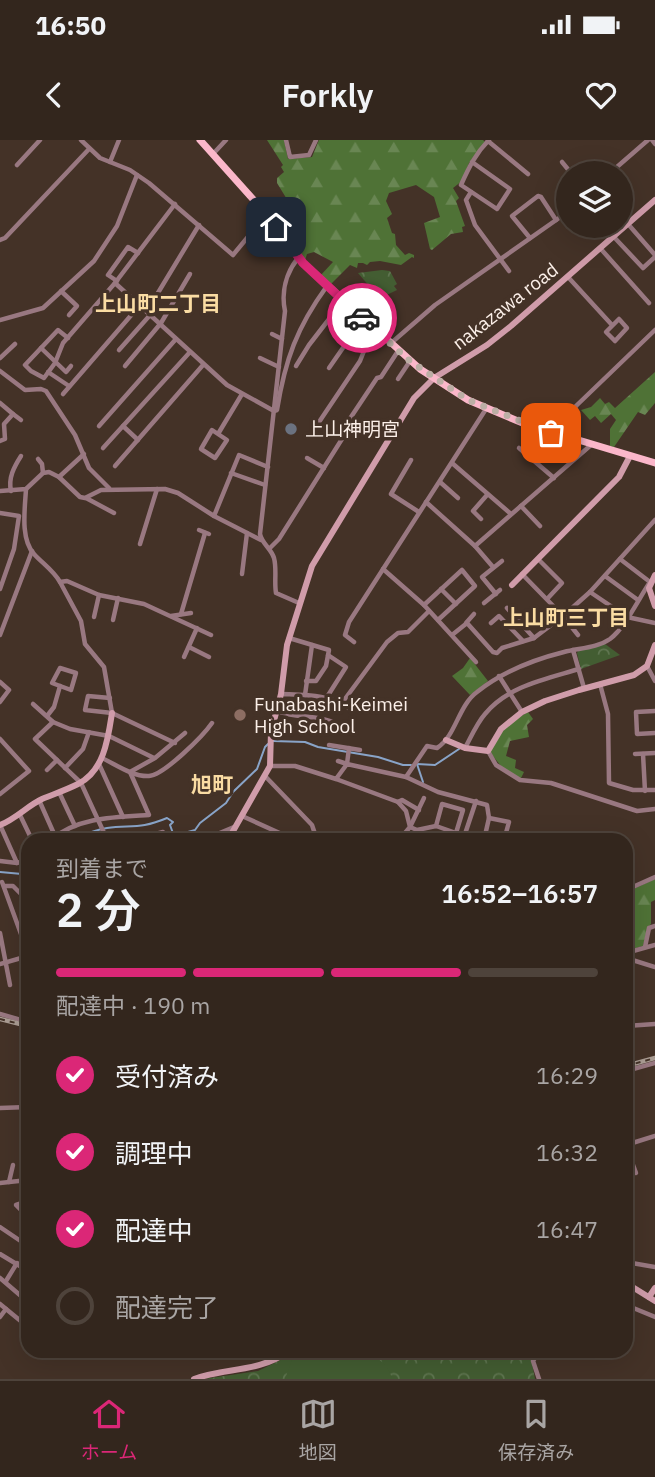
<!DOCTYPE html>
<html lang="ja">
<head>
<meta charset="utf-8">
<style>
	body { margin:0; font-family:"IBM Plex Sans","Noto Sans JP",sans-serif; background:#3e322a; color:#f1f3f6; height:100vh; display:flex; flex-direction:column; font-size:26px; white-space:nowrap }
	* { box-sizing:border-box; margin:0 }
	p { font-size:23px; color:#a9a5a4 }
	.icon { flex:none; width:38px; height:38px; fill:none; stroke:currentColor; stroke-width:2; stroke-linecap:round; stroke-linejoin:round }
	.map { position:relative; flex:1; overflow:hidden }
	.details { position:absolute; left:21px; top:693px; width:612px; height:525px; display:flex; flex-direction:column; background:#33261d; border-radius:21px; box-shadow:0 7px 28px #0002,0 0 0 2px #4e433b }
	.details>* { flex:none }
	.tools { position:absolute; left:556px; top:21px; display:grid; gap:14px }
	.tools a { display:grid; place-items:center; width:77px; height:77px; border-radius:50%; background:#33261d; box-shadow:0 7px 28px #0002,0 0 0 2px #4e433b; font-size:35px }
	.pin { position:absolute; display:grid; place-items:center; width:60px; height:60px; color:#fff; margin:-30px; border-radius:14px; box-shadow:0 4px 10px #0006 }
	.courier { position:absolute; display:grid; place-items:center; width:70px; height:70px; margin:-35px; border:5px solid #db2777; border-radius:50%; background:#fff; color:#222; box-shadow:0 2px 9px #0007 }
	.head em { font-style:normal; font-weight:600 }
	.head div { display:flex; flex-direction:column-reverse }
	.head { display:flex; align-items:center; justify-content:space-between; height:119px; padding:0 35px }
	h1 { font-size:46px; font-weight:600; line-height:52px }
	.bar { display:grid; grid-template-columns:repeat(4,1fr); gap:10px 7px; align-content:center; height:84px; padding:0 35px }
	.bar i { height:9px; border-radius:5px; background:#4e433b }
	.bar .selected { background:#db2777 }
	.bar p { grid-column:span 4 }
	ol { padding:0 35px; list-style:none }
	li { display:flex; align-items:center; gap:21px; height:77px }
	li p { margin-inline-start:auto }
	li .icon { padding:7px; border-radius:50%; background:#db2777; color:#fff; stroke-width:4 }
	li:last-child { color:#a9a5a4 }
	li i { width:38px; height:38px; border:4px solid #4e433b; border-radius:50% }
	.status { display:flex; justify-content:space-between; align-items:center; height:49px; padding:0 35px; background:#33261d; direction:ltr }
	.status svg { height:19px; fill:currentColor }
	header { display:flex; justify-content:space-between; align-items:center; height:91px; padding:0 35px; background:#33261d; font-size:32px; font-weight:600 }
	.menu { display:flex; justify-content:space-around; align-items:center; height:98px; border-top:2px solid #4e433b; background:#33261d; font-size:19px; color:#a9a5a4 }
	.menu a { display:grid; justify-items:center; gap:4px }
	.menu .selected { color:#db2777 }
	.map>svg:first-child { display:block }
	.forest { fill:url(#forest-firs) }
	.park { fill:url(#park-crowns) }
	.pitch { fill:#435d32 }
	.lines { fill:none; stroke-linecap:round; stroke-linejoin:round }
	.stream { stroke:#89a4c8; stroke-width:2 }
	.street { stroke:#997881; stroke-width:4.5 }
	.secondary { stroke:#d09caa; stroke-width:6 }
	.primary { stroke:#fbb7ca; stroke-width:7 }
	.rail-casing { stroke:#ab9d94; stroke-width:4.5 }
	.rail { stroke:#443227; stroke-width:2; stroke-dasharray:5; stroke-linecap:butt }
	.done { stroke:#bcaea5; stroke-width:7; stroke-dasharray:0 12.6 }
	.route { stroke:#db2777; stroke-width:9 }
	.worship-dot { fill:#6b7280; stroke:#443227; stroke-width:2.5 }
	.education-dot { fill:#8d6e63; stroke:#443227; stroke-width:2.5 }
	.labels { text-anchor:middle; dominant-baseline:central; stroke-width:7; stroke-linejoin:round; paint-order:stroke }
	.street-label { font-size:19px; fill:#fcf0e9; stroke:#443227 }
	.poi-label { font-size:19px; fill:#fcf0e9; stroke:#443227; text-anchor:start }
	.neighbourhood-label { font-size:21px; font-weight:bold; fill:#fadca3; stroke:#443227 }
</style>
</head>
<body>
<div class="status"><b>16:50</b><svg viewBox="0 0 49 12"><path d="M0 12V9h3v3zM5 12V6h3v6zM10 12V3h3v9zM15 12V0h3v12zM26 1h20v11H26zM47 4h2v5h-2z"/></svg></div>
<header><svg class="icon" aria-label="back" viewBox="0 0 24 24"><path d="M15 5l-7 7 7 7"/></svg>Forkly<svg class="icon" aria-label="heart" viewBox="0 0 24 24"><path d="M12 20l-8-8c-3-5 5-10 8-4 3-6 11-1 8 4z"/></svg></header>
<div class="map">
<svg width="655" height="1239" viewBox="0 0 655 1239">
	<defs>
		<pattern id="forest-firs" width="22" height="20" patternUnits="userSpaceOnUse" patternTransform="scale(1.75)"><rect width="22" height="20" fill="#4f7236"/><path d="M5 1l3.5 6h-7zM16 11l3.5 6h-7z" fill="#698653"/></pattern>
		<pattern id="park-crowns" width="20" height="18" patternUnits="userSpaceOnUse" patternTransform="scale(1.75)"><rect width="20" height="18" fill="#435d32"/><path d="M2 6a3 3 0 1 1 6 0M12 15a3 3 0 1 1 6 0" fill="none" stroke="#5f7550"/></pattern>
	</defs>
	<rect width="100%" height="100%" fill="#443227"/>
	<g class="forest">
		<polygon points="267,0 284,0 288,19 312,17 319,0 483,0 485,2 469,23 462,41 453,48 459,58 456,61 465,86 462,87 463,92 451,94 432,110 430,109 424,83 440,77 434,57 416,45 389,53 386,61 392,74 387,78 392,93 395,94 396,105 405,115 409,113 414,115 414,118 412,117 401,125 380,121 370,122 367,125 363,123 358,123 357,128 350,125 330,145 320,136 333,122 314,112 307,114 305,120 282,90 299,79 277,43 277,38 284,32 281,27 283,25"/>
		<polygon points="655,232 655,263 645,275 638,272 614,307 610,306 610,289 616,280 611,274 601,283 595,276 590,280 581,270 591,267 600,258 605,264 609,262 615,268"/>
		<polygon points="470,518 488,541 470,555 452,536 463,528"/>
		<path d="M528 572 533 579 527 585 529 597 510 601 506 616 516 620 515 628 524 632 521 638C506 634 499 624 490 612L499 595 510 583Z"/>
		<polygon points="655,739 655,760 651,762 651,784 648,787 643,806 626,811 627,752"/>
	</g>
	<g class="park">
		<polygon points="382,130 390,131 397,144 394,146 397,150 372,162 374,167 361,173 358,170 376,154 358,133"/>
		<polygon points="605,504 620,515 581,529 577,513 579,510"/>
		<polygon points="299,1211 536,1211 531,1218 535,1239 204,1239 258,1231"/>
	</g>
	<path class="pitch" d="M302 1211C331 1211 384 1203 392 1239H285L292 1220Z"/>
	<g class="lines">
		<g class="stream">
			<polyline points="273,601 305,602 318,607 378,617 403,625 411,625"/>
			<polyline points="417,624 423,642"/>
			<polyline points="417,624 435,625 459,609"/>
			<path d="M69 700C81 696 94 690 107 688 132 685 141 689 167 678L173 682 170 685 174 696 195 690 200 683 226 663 233 652 257 629 265 607 268 604"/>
			<polyline points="0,732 22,734 28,731"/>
		</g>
		<g class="street">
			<polyline points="81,0 100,18 130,30 149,43 233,115 266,75"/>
			<polyline points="286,0 290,17 309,15 316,0"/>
			<polyline points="652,0 655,4"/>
			<polyline points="488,1 528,34"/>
			<polyline points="213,14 226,0"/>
			<polyline points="110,22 119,0"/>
			<path d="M472 22 510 49 497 69 461 45C469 27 476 13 489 0"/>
			<polyline points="562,22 571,33"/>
			<polyline points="17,25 40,0"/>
			<polyline points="610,33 648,0"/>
			<polyline points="471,52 466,60 475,85 509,131"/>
			<polyline points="628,84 655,115"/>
			<polyline points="613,96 643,128 655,117"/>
			<polyline points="530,98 512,76 538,56 541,57 556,80"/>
			<polyline points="0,100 5,98 89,9"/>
			<polyline points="600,108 649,163"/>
			<path d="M298 118C286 133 281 152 285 171L260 394C262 404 271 408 274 418 277 429 274 442 276 453L299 463"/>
			<polyline points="568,137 612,185"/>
			<polyline points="117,141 108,135 128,107 138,113"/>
			<path d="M115 143 227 245 274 271 277 270C285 220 297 187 327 146"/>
			<polyline points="61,151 77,166 69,175"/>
			<polyline points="147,171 199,85"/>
			<polygon points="619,179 627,188 615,201 606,192"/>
			<polyline points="0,180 43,168 94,121 117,86 137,35"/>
			<polyline points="272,194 282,199"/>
			<polyline points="68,198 58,190 25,225 31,231 44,238 55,223 63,203 115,143 175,64"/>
			<polyline points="390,204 435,165 569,71"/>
			<polyline points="41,208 66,232 71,226"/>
			<polyline points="119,210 151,174"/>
			<polyline points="0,218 15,204"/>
			<polyline points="260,218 279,227"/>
			<polyline points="125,226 161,183 190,134"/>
			<polyline points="296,226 309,205 343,161"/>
			<polyline points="329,228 363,179"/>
			<polyline points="0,231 25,250 41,249 46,251 75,295 89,328 109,348"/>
			<polyline points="48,232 69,246"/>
			<polyline points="398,239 410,221"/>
			<polyline points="63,254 140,165"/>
			<polyline points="0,263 13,274 4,284 5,299 0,301"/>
			<polyline points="13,274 21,280"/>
			<polyline points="99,286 176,199"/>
			<polyline points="123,286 138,300"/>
			<polyline points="313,291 360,221 364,211 379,194"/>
			<polyline points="552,293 577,265 655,190"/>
			<polyline points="218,294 212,290 201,309 215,318 227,300 218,294 242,254"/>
			<polyline points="103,308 190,212"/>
			<polyline points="519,308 554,338"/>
			<polyline points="307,318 324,328"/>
			<polyline points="38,319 42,324 43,333"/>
			<polyline points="411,320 391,354 419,372"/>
			<polyline points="452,323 511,374"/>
			<polyline points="115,326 203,225"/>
			<polyline points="231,333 265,345"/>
			<polyline points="59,337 84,314"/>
			<polyline points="440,342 458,358"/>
			<path d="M26 349C25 368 20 399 34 414 43 424 53 430 60 442L67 441 99 455 144 464 211 495"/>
			<polyline points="0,351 26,349 43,333 49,332 59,337 80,357 85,358 101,350 165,349 178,353 214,376 261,400"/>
			<path d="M11 351C8 338 14 327 21 316"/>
			<polyline points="86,358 114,373"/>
			<polyline points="426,362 475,406 591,305"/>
			<polyline points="521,366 540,386"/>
			<polyline points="0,373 19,376 14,409 0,449"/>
			<polyline points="214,376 239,315 268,327"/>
			<polyline points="481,379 473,371 487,355"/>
			<polyline points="199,390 209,394"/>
			<polyline points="140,404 157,349"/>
			<polyline points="475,406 493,427"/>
			<polyline points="270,408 279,399 347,291 349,280 377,238 381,237 398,211"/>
			<polyline points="538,419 562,443 548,458"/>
			<polyline points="383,429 424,465 476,522"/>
			<polyline points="242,434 247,393"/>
			<polyline points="522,434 563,476 590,452 655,380"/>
			<polyline points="605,436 638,460"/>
			<polyline points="60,442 81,481 85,504 104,527 112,573"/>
			<polyline points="441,449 456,464"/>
			<polyline points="590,452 627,477 655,483"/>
			<polyline points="496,454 482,437 502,421"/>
			<polyline points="484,463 500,450"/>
			<polyline points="424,465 462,430 475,446 438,480"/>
			<polyline points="507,468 534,498"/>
			<polyline points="181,474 205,393"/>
			<polyline points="171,476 191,473"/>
			<polyline points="94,477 99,455"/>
			<polyline points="113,480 118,458"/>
			<polyline points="466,483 474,474"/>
			<polyline points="491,483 499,476 523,501"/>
			<polyline points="0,495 32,411"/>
			<polyline points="452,495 467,483 493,512 497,513 502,508 534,498 563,476 578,495"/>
			<polyline points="289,498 329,510 326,526 316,541 306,541"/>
			<polyline points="354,502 345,495 349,482 486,269"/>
			<polyline points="189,507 209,517"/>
			<polyline points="573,510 584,548"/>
			<polyline points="184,517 197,488"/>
			<polyline points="647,526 655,541"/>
			<polygon points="60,528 76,533 71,550 52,543"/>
			<polyline points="499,536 522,572"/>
			<polyline points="0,542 9,550 0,562"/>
			<polyline points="600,544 608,574 609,643 633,650 655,650"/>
			<path d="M281 554C306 555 330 554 350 569"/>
			<polyline points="305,555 312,505"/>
			<polyline points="327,557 346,527 328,515"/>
			<polyline points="110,558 88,556 85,570 112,573 175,603"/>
			<polyline points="342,563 387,502 398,493 408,492 429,471"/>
			<polyline points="33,564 53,582 70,589 109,596 154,618"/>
			<path d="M277 571C296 579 316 574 335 583"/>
			<polyline points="655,571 636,572 637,594 655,593"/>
			<polyline points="47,576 54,567 60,546"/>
			<polyline points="53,582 35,599 81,643 105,695 105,698 102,700"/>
			<polyline points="0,599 29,631 0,654"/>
			<polyline points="329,605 360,610"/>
			<path d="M465 608C471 597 477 583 485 574 508 546 546 539 579 529"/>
			<polyline points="488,611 496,625 520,640 551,643 637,671 655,669"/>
			<polyline points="635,614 655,613"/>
			<polyline points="643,614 645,651"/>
			<path d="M102 618C115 624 133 637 149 636 164 635 203 596 212 583"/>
			<polyline points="338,621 347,624 349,608"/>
			<polyline points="99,624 123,677"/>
			<path d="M270 626H295L336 639 347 624 406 637 427 606 437 608C456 596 458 566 477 552 502 532 532 520 564 512 579 508 597 508 610 499 625 488 639 458 650 442L620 419"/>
			<polyline points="65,628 83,609 89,592"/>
			<polyline points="47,630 57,620"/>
			<polyline points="265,636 312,685 317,700"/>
			<polyline points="406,637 438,652 487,665 489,678 484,700"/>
			<polyline points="336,639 398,662 402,660 419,670"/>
			<polyline points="59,652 75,686"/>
			<polyline points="424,658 410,687 417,690 436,686 456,693 457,700"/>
			<polyline points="39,660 55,696"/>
			<polyline points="398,662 406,671 410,687 399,700"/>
			<polyline points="20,675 32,700"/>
			<polyline points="242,676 295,700"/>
			<polyline points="489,678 509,682 504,700"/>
			<polyline points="0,685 17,723"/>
			<polyline points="436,686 442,664 463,670 456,693"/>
			<polyline points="105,698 129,700"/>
			<path d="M51 700C77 677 116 677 149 675L130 632 155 618 185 593"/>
			<polyline points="134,700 163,692"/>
			<polyline points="203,700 234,687"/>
			<polyline points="463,700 476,661"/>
			<polyline points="0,721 17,723 28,719"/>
			<polyline points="2,742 25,805 28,805"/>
			<polyline points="4,746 13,746 28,761"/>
			<polyline points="626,750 655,737"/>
			<polyline points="0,793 10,845"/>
			<polyline points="645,807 649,788 655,786"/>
			<polyline points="626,813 655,805"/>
			<polyline points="626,818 655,827"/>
			<polyline points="0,824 28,816"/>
			<polyline points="0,874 28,882"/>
			<polyline points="626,886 655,884"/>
			<polyline points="626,931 655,923"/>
			<polyline points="0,968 28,967"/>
			<polyline points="626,1005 655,996"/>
			<polyline points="626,1006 636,1033"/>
			<polyline points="9,1042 13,1025"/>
			<polyline points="0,1043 28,1040"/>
			<polyline points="28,1061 16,1065 28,1077"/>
			<polyline points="0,1087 28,1106"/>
			<polyline points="0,1114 28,1131"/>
			<polyline points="626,1122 655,1127"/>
			<polyline points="0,1138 28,1162"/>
			<polyline points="6,1141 17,1123"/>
			<polyline points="0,1164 28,1187"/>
			<polyline points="626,1165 655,1177"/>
			<polyline points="0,1177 6,1169"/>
			<polyline points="539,1239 533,1221 539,1211"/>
		</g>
		<g class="secondary">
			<polyline points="655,435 649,448 655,466"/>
			<polyline points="512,445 619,337 630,316"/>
			<polyline points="446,600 465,608 488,611 501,589 522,572 545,561 579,550 634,535 647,526 655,505"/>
			<path d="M0 685C16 679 27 666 42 659 54 654 66 650 78 644 104 631 108 599 112 573"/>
			<polyline points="228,700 270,626 271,592 281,554 287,505 312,426 414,258 434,238 487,205 511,186 655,60"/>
			<polyline points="626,1143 655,1161"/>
			<polyline points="649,1157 655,1148"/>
			<path d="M194 1239C228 1227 258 1233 289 1211"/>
		</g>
		<polyline class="primary" points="200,0 261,68 303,123 420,229 468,260 525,284 655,323"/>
		<g class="rail-casing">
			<g id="rail">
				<polyline points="0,879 28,886"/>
				<polyline points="626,926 655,918"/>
			</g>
		</g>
		<use href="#rail" class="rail"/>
	</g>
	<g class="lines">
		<polyline class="done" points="362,178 410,221 468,260 551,293"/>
		<polyline class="route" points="276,87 303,123 362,178"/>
	</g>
	<circle class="worship-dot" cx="291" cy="289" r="7"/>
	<circle class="education-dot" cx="240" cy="575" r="7"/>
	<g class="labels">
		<g class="street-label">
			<text transform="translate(505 166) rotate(-38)">nakazawa road</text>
		</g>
		<g class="poi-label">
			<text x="305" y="289">上山神明宮</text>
			<text x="254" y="564">Funabashi-Keimei<tspan x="254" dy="22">High School</tspan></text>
		</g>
		<g class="neighbourhood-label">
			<text x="158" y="163">上山町二丁目</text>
			<text x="566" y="477">上山町三丁目</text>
			<text x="212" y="644">旭町</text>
		</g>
	</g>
</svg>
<div class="tools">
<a><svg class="icon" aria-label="layers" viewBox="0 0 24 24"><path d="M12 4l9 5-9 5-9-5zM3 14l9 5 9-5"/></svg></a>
</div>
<div class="pin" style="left:551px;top:293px;background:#ea580c"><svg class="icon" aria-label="bag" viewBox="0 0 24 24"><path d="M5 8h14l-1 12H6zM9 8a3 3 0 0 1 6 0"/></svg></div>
<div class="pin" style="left:276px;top:87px;background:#1f2937"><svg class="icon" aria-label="home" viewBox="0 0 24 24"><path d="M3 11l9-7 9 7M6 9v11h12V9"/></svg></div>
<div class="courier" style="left:362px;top:178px"><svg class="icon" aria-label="car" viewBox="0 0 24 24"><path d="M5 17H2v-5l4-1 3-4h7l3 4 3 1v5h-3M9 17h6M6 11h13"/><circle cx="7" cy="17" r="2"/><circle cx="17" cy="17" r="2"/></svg></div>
<section class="details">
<div class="head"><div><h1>2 分</h1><p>到着まで</p></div><em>16:52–16:57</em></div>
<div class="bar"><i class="selected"></i><i class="selected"></i><i class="selected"></i><i></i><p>配達中 · 190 m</p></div>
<ol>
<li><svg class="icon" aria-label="check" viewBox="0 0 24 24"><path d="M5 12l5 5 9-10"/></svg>受付済み<p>16:29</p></li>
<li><svg class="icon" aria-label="check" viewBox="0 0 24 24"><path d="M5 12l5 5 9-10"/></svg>調理中<p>16:32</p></li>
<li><svg class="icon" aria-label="check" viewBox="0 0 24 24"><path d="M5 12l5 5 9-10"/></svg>配達中<p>16:47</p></li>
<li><i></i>配達完了</li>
</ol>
</section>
</div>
<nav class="menu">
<a class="selected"><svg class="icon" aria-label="home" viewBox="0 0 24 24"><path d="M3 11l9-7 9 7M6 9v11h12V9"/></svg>ホーム</a>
<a><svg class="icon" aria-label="map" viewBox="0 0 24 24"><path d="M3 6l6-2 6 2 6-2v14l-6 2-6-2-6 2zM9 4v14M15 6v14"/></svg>地図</a>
<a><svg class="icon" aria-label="saved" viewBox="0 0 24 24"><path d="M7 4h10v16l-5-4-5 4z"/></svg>保存済み</a>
</nav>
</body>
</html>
